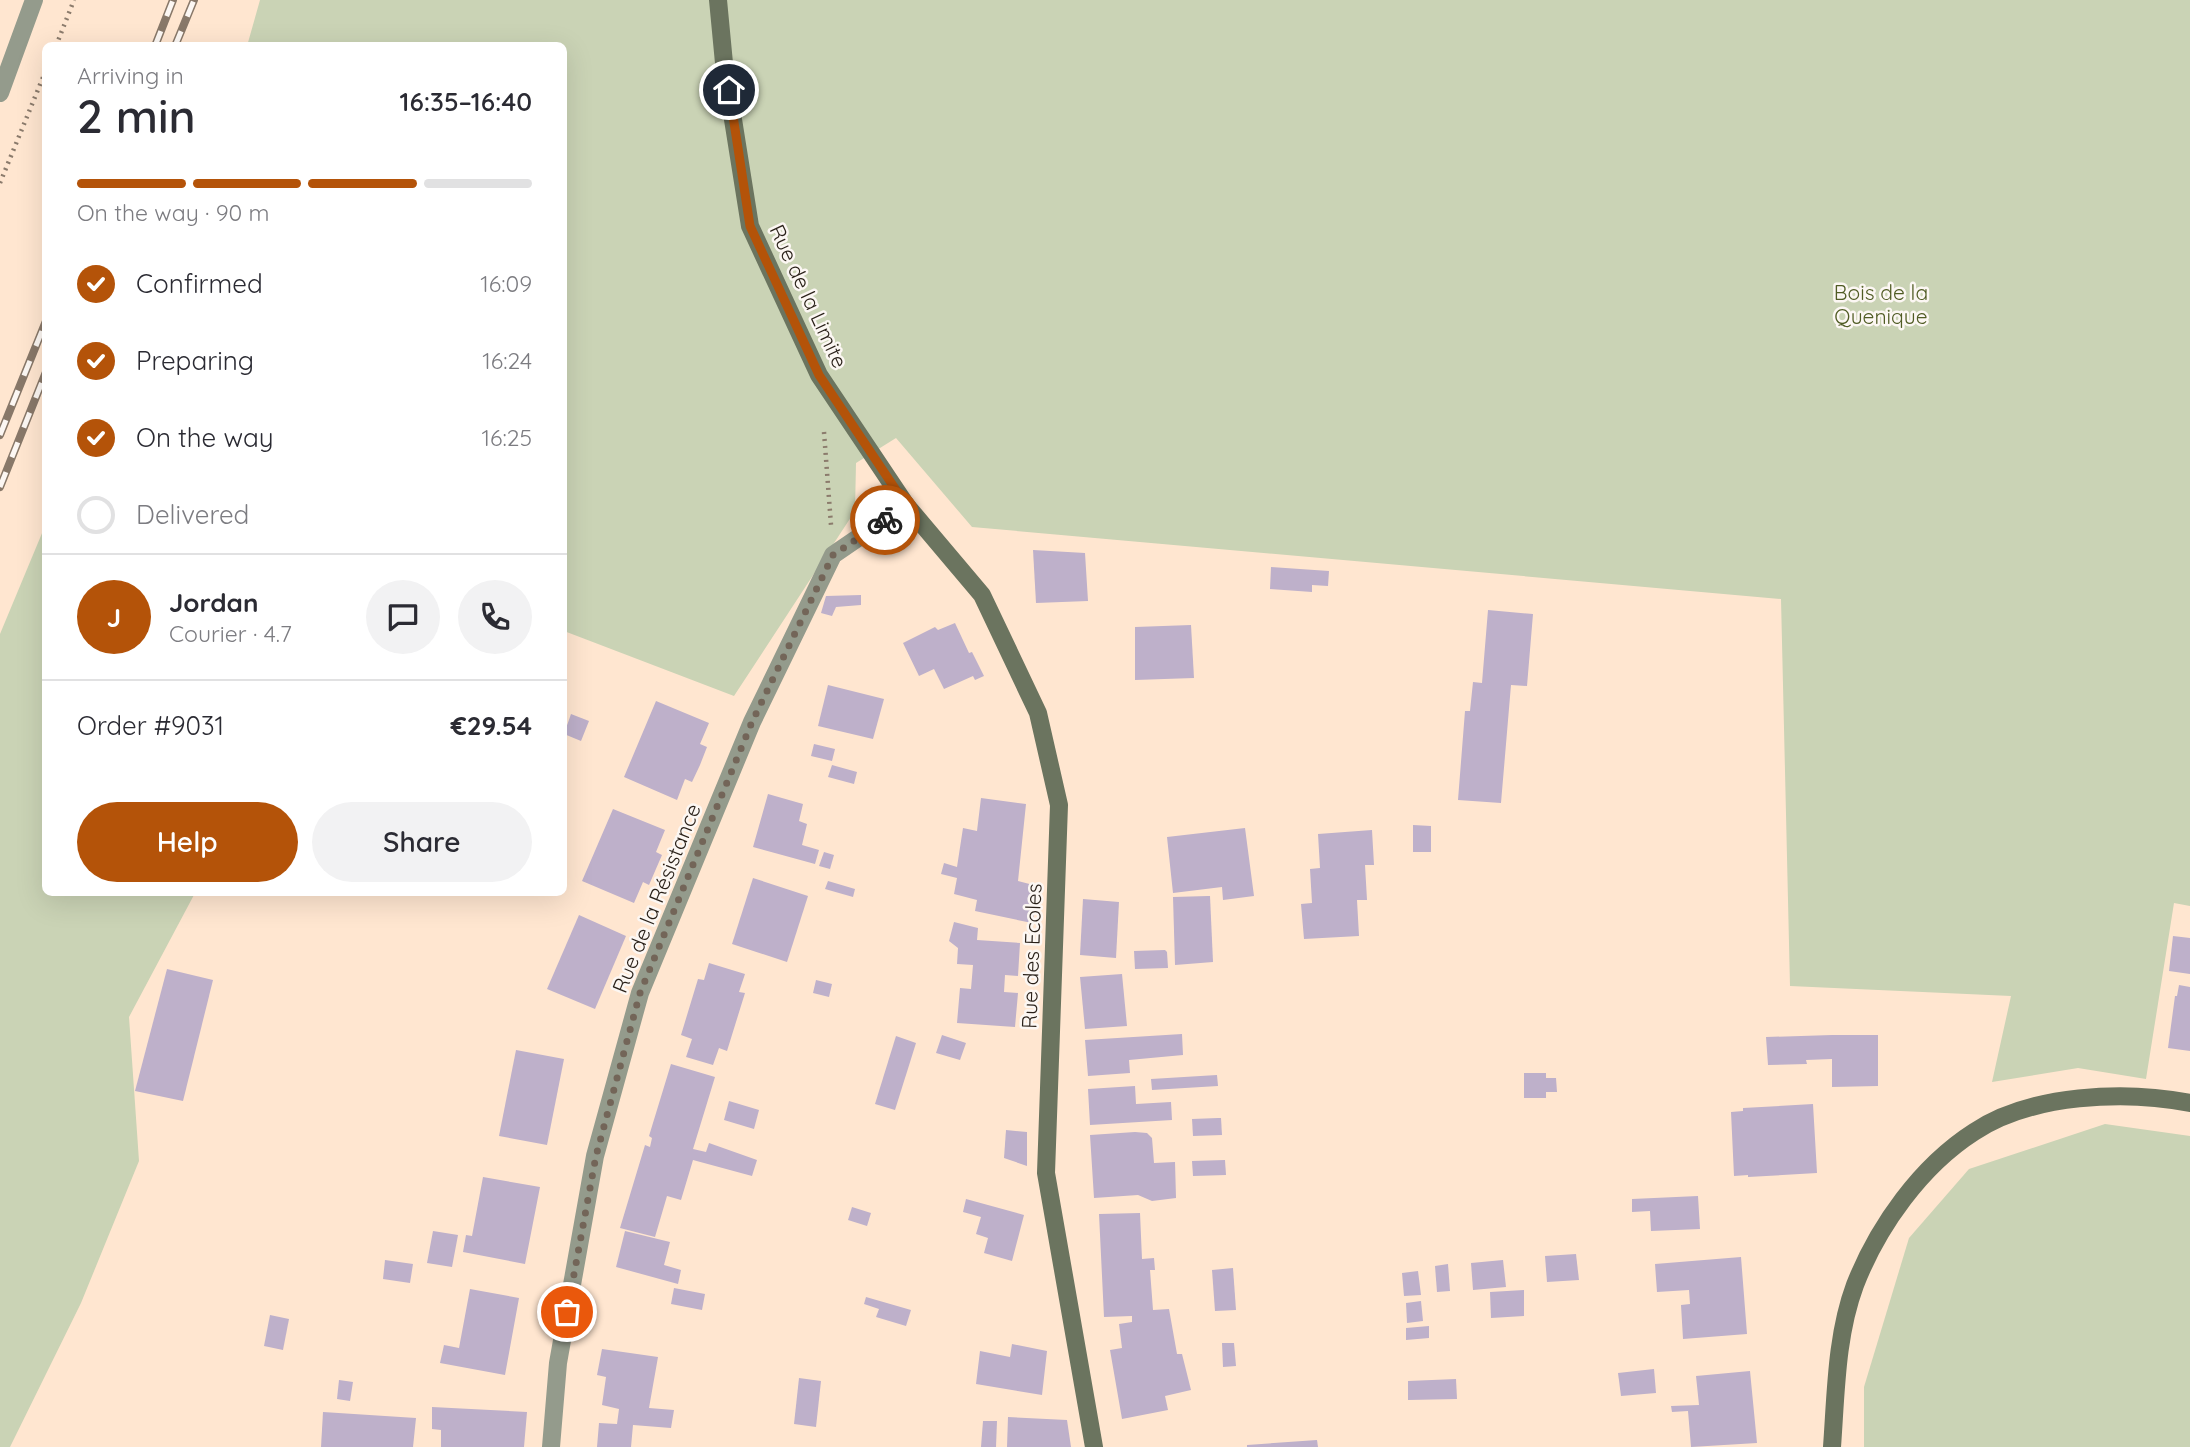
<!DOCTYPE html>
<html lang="en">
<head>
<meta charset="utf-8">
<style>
	body { margin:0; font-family:Quicksand,sans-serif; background:#f2f2f3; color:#2b2b33; height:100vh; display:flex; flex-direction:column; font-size:26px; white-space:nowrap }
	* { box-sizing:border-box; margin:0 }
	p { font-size:23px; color:#7c7c81 }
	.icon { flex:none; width:38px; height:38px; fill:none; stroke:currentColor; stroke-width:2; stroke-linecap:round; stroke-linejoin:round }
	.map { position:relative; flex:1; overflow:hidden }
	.sheet { position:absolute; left:42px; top:42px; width:525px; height:854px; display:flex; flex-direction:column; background:#fff; border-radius:10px; box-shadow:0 7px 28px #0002 }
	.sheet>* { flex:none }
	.pin { position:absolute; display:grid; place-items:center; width:60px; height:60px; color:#fff; margin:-30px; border:4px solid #fff; border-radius:50%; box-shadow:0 2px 7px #0007 }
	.courier { position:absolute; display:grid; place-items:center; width:70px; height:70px; margin:-35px; border:5px solid #b45309; border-radius:50%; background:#fff; color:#222; box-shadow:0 2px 9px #0007 }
	.headline em { font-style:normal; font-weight:600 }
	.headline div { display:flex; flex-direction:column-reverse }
	.headline { display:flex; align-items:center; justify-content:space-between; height:119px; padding:0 35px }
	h1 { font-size:46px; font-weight:600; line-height:52px }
	.bar { display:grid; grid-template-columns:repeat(4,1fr); gap:10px 7px; align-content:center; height:84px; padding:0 35px }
	.bar i { height:9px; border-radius:5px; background:#e1e1e2 }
	.bar .active { background:#b45309 }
	.bar p { grid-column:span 4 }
	.line { display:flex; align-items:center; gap:18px; padding:0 35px; border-top:2px solid #e1e1e2 }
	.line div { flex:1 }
	.round { display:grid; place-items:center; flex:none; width:74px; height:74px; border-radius:37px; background:#f2f2f3 }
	ol { padding:0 35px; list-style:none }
	li { display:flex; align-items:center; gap:21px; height:77px }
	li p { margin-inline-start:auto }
	li .icon { padding:7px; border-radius:50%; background:#b45309; color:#fff; stroke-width:4 }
	li:last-child { color:#7c7c81 }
	li i { width:38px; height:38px; border:4px solid #e1e1e2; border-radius:50% }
	.button { display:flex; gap:14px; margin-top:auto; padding:14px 35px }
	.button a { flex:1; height:80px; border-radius:42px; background:#b45309; color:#fff; font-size:28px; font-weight:600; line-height:80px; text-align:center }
	.button a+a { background:#f2f2f3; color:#2b2b33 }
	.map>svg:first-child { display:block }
	.green { fill:#cad3b5 }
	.building { fill:#beb0ca }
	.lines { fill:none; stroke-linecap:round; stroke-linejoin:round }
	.path { stroke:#8b7b6c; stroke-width:4.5; stroke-dasharray:2 5; stroke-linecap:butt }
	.street { stroke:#949b8c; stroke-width:18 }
	.secondary { stroke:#6b745f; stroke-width:18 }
	.rail-casing { stroke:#887869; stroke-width:8 }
	.rail { stroke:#fcf7f3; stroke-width:5; stroke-dasharray:16; stroke-linecap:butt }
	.done { stroke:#736558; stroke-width:7; stroke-dasharray:0 12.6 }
	.route { stroke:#b45309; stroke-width:9 }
	.labels { text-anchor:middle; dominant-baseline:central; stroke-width:5; stroke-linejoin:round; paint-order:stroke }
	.park-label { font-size:21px; fill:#505c24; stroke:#fcf7f3 }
	.street-label { font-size:21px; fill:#281f17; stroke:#fcf7f3 }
</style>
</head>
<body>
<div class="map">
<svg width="2190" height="1447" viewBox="0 0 2190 1447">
	<rect width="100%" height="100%" fill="#ffe6d0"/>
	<g class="green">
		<polygon points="260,0 2190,0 2190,906 2174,903 2146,1079 2078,1068 1992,1082 2011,996 1790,986 1781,599 972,527 896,438 856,463 855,511 734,696 564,631 564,46 247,46"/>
		<polygon points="45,526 46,892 195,893 129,1017 139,1161 81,1303 10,1447 0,1447 0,634"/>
		<polygon points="2105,1124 2190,1136 2190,1447 1864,1447 1864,1387 1909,1238 1969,1169"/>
	</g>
	<g class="building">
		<polygon points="1033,550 1085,553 1088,601 1036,603"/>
		<polygon points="1271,567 1329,571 1328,586 1312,585 1312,592 1270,589"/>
		<polygon points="861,595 861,605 836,607 832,616 821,613 826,596"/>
		<polygon points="1488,610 1533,614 1527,686 1511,685 1501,803 1458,800 1465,711 1470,711 1473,682 1482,683"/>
		<polygon points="955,623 969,653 972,652 984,676 975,680 973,676 944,689 934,669 919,676 903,643 935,627 938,630"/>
		<polygon points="1191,625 1194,678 1135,680 1135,627"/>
		<polygon points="828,685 884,699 873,739 818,726"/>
		<polygon points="656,701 709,723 700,744 707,747 700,765 692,782 685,779 677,800 624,777"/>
		<polygon points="571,714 589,721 581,741 564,734"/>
		<polygon points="814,744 835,749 832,761 811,756"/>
		<polygon points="832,765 857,772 854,784 828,777"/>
		<polygon points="768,794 803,804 799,821 807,824 802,845 819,850 815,864 753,847"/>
		<polygon points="981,798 1026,804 1018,881 1041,887 1032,923 975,911 977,900 954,894 957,878 941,874 944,863 957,867 963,828 977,831"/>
		<polygon points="613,809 665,830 656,852 662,855 649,885 643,882 634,903 582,881"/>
		<polygon points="1413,825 1431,826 1431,852 1413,852"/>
		<polygon points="1245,828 1254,896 1223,900 1222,887 1173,893 1167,837"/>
		<polygon points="1372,830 1374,865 1365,865 1367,900 1357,900 1359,936 1304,939 1301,904 1312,903 1310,869 1320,868 1318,834"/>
		<polygon points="824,852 834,855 830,869 819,866"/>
		<polygon points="753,878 808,896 787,962 732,944"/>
		<polygon points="828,881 855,889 853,897 825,889"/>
		<polygon points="1208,896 1210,896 1213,962 1175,965 1173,897"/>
		<polygon points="1083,899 1119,902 1116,958 1080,955"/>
		<polygon points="579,915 626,936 595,1009 547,989"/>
		<polygon points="954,922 978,928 977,940 1020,943 1018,976 1005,975 1004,992 1018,993 1015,1027 957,1023 960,988 971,989 973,965 957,964 958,948 949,941"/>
		<polygon points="2173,936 2190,938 2190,974 2169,971"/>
		<polygon points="1165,950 1167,952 1168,968 1135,969 1134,951"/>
		<polygon points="709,963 745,974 739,992 745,993 727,1051 719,1048 713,1065 686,1057 692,1039 681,1035 698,979 704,980"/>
		<polygon points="167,969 213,980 183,1101 135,1091"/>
		<polygon points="1122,974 1127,1026 1085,1029 1080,977"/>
		<polygon points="816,980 832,984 829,997 813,993"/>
		<polygon points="2179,985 2190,987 2190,1051 2168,1048 2175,996 2177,996"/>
		<polygon points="1182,1034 1183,1055 1129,1060 1130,1073 1088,1076 1085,1040"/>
		<polygon points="942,1035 966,1043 960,1060 936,1053"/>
		<polygon points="1832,1035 1878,1035 1878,1086 1832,1087 1832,1059 1806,1060 1807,1064 1768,1065 1766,1037"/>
		<polygon points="896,1036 916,1043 895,1110 875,1104"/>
		<polygon points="516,1050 564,1059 547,1145 499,1136"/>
		<polygon points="671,1064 715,1077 693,1149 706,1152 709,1143 757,1160 752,1176 693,1160 681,1200 667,1196 655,1237 620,1228 645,1145 650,1147 652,1138 649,1136"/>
		<polygon points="1524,1073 1546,1073 1546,1078 1556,1078 1557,1092 1546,1092 1546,1098 1524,1098"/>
		<polygon points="1217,1075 1218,1086 1152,1090 1151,1079"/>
		<polygon points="1135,1086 1136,1104 1171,1102 1172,1120 1090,1125 1088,1089"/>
		<polygon points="729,1101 759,1110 754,1129 724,1120"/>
		<polygon points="1813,1104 1817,1173 1748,1177 1748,1175 1734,1176 1731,1112 1743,1111 1743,1108"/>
		<polygon points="1218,1118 1221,1118 1222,1135 1193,1136 1192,1119"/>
		<polygon points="1006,1130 1027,1132 1027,1166 1004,1158"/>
		<polygon points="1135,1132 1147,1133 1152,1138 1154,1163 1175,1162 1176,1198 1152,1201 1138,1195 1094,1198 1090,1135"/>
		<polygon points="1225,1160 1226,1175 1193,1176 1192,1161"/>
		<polygon points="483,1177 540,1187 525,1264 463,1252 466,1235 472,1236"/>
		<polygon points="1698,1196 1700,1229 1651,1231 1650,1211 1632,1212 1632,1199"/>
		<polygon points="966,1199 1024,1215 1012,1261 984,1253 988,1238 976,1234 981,1217 963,1212"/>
		<polygon points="852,1207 871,1213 867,1226 848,1220"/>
		<polygon points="1140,1213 1142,1259 1154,1258 1155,1270 1150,1270 1153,1310 1169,1309 1177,1354 1182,1354 1191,1390 1165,1396 1168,1410 1122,1419 1110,1350 1122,1348 1119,1324 1132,1322 1132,1316 1104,1317 1099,1214"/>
		<polygon points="433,1231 458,1235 452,1267 427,1263"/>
		<polygon points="625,1231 670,1242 664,1265 681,1270 678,1284 616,1267"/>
		<polygon points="1576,1254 1579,1280 1547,1282 1545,1256"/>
		<polygon points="1741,1257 1747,1334 1683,1339 1681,1305 1690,1304 1689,1290 1657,1292 1655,1264"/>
		<polygon points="385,1260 413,1264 410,1283 383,1279"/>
		<polygon points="1503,1260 1506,1287 1473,1290 1471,1263"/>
		<polygon points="1448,1264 1450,1291 1437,1292 1435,1266"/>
		<polygon points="1233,1268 1236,1310 1215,1311 1212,1270"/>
		<polygon points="1418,1271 1421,1295 1404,1296 1402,1273"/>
		<polygon points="674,1288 705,1294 702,1310 671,1304"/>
		<polygon points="470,1289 519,1298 505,1375 440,1363 444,1345 459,1348"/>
		<polygon points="1524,1290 1524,1316 1491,1318 1490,1292"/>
		<polygon points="866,1297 911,1310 906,1326 876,1317 879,1309 864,1304"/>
		<polygon points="1421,1301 1423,1321 1407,1323 1406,1303"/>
		<polygon points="270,1315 289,1319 283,1350 264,1346"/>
		<polygon points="1429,1326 1429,1338 1406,1340 1406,1328"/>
		<polygon points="1222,1343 1234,1343 1236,1366 1223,1367"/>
		<polygon points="1012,1344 1047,1351 1042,1395 976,1384 980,1351 1010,1357"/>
		<polygon points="602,1349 658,1357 649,1408 674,1410 671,1428 633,1425 631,1447 597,1447 599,1423 617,1424 619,1409 602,1405 606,1377 597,1375"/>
		<polygon points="1654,1369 1656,1393 1621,1396 1618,1373"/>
		<polygon points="1750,1371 1757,1443 1691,1447 1688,1411 1672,1412 1671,1406 1699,1405 1696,1376"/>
		<polygon points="799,1378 821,1381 816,1427 794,1424"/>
		<polygon points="1456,1379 1457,1399 1408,1400 1408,1381"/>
		<polygon points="339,1380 353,1382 350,1401 337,1399"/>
		<polygon points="432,1407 527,1412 524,1447 441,1447 441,1430 432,1429"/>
		<polygon points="323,1412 416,1418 413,1447 321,1447"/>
		<polygon points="1008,1417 1067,1420 1071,1447 1007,1447"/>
		<polygon points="983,1421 997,1421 996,1447 981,1447"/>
		<polygon points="1317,1440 1318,1447 1247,1447 1247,1445"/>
	</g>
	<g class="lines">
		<g class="path">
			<polyline points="56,46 74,0"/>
			<polyline points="0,183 46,70"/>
			<polyline points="824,432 831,525"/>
		</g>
		<g class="street">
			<polyline points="0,93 34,0"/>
			<polyline points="551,1447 558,1363 595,1156 640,993 752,722 833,555 906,505"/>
		</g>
		<g class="secondary">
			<polyline points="718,0 724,63 750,226 819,375 906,505 982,595 1038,713 1059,805 1046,1173 1094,1447"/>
			<path d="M1832 1447C1836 1393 1836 1336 1855 1285 1878 1226 1921 1166 1974 1132 2031 1094 2125 1090 2190 1103"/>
		</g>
		<g class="rail-casing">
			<g id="rail">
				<polyline points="155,46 173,0"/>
				<polyline points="175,46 194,0"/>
				<polyline points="0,435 46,321"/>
				<polyline points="0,487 46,372"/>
			</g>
		</g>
		<use href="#rail" class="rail"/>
	</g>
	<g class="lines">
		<polyline class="done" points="567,1312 596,1156 640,993 752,722 833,555 885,520"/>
		<polyline class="route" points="729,90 750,226 819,375 906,505 885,520"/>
	</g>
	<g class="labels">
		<g class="park-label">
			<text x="1881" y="292">Bois de la<tspan x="1881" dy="24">Quenique</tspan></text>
		</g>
		<g class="street-label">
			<text transform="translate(809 296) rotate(65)">Rue de la Limite</text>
			<text transform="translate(656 898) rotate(-68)">Rue de la Résistance</text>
			<text transform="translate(1031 956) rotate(-88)">Rue des Ecoles</text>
		</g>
	</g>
</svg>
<div class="pin" style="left:567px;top:1312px;background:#ea580c"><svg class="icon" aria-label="bag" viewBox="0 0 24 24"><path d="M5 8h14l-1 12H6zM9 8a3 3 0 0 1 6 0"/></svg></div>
<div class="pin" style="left:729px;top:90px;background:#1f2937"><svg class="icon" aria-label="home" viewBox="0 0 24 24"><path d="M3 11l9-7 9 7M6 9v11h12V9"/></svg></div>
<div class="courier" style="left:885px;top:520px"><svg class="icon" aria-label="bike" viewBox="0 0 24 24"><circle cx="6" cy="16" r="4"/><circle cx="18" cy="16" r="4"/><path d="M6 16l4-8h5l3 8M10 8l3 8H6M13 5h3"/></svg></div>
<section class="sheet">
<div class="headline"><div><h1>2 min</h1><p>Arriving in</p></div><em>16:35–16:40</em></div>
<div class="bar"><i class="active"></i><i class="active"></i><i class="active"></i><i></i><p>On the way · 90 m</p></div>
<ol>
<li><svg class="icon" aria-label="check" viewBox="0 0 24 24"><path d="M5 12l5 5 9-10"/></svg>Confirmed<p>16:09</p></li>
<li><svg class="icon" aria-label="check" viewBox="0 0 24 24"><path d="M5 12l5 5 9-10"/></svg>Preparing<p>16:24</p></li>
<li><svg class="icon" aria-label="check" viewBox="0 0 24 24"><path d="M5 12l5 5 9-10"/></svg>On the way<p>16:25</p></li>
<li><i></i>Delivered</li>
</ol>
<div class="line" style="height:126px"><b class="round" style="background:#b45309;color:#fff">J</b><div><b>Jordan</b><p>Courier · 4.7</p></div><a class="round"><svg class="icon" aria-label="chat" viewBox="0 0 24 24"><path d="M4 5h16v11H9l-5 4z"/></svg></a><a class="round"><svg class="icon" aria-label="phone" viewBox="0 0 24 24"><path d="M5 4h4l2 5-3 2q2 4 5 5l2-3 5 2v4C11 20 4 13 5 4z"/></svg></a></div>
<div class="line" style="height:91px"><div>Order #9031</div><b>€29.54</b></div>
<div class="button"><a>Help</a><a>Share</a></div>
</section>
</div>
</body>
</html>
